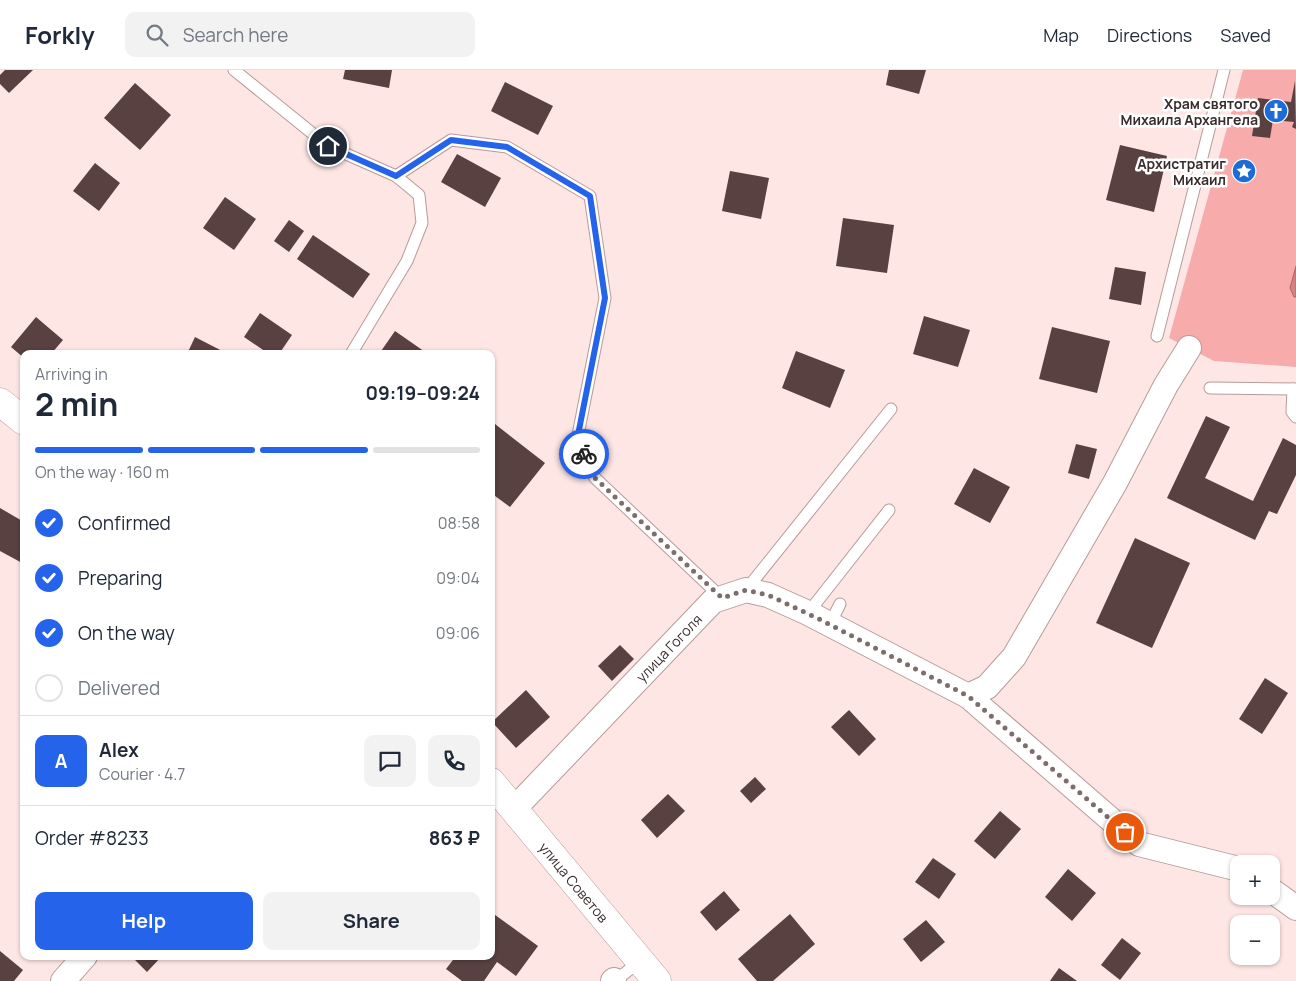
<!DOCTYPE html>
<html lang="en">
<head>
<meta charset="utf-8">
<style>
	body { margin:0; font-family:Manrope,sans-serif; background:#f2f2f3; color:#1f2937; height:100vh; display:flex; flex-direction:column; font-size:19px; white-space:nowrap }
	* { box-sizing:border-box; margin:0 }
	p { font-size:16px; color:#747a83 }
	.icon { flex:none; width:28px; height:28px; fill:none; stroke:currentColor; stroke-width:2; stroke-linecap:round; stroke-linejoin:round }
	.map { position:relative; flex:1; overflow:hidden }
	.sheet { position:absolute; left:20px; top:280px; width:475px; height:610px; display:flex; flex-direction:column; background:#fff; border-radius:10px; box-shadow:0 1px 4px #0004 }
	.sheet>* { flex:none }
	.buttons { position:absolute; left:1230px; top:785px; display:grid; gap:10px }
	.buttons a { display:grid; place-items:center; width:50px; height:50px; border-radius:10px; background:#fff; box-shadow:0 1px 4px #0004; font-size:25px }
	.pin { position:absolute; display:grid; place-items:center; width:42px; height:42px; color:#fff; margin:-21px; border:2px solid #fff; border-radius:50%; box-shadow:0 1px 5px #0007 }
	.courier { position:absolute; display:grid; place-items:center; width:50px; height:50px; margin:-25px; border:4px solid #2563eb; border-radius:50%; background:#fff; color:#222; box-shadow:0 1px 6px #0007 }
	.head em { font-style:normal; font-weight:700 }
	.head div { display:flex; flex-direction:column-reverse }
	.head { display:flex; align-items:center; justify-content:space-between; height:85px; padding:0 15px }
	h1 { font-size:32px; font-weight:700; line-height:38px }
	.bar { display:grid; grid-template-columns:repeat(4,1fr); gap:8px 5px; align-content:center; height:60px; padding:0 15px }
	.bar i { height:6px; border-radius:4px; background:#e0e1e3 }
	.bar .on { background:#2563eb }
	.bar p { grid-column:span 4 }
	.line { display:flex; align-items:center; gap:12px; padding:0 15px; border-top:1px solid #e0e1e3 }
	.line div { flex:1 }
	.round { display:grid; place-items:center; flex:none; width:52px; height:52px; border-radius:10px; background:#f2f2f3 }
	ol { padding:0 15px; list-style:none }
	li { display:flex; align-items:center; gap:15px; height:55px }
	li p { margin-inline-start:auto }
	li .icon { padding:5px; border-radius:50%; background:#2563eb; color:#fff; stroke-width:4 }
	li:last-child { color:#747a83 }
	li i { width:28px; height:28px; border:2px solid #e0e1e3; border-radius:50% }
	.primary-button { display:flex; gap:10px; margin-top:auto; padding:10px 15px }
	.primary-button a { flex:1; height:58px; border-radius:10px; background:#2563eb; color:#fff; font-size:20px; font-weight:700; line-height:58px; text-align:center }
	.primary-button a+a { background:#f2f2f3; color:#1f2937 }
	header { display:flex; align-items:center; gap:30px; box-sizing:border-box; height:70px; padding:0 25px; background:#fff; border-bottom:1px solid #e0e1e3 }
	header strong { font-size:24px }
	nav { display:flex; gap:28px; margin-inline-start:auto; font-size:18px }
	.search { width:350px; height:45px; background:#f2f2f3; display:flex; align-items:center; gap:12px; box-sizing:border-box; padding:0 18px; border-radius:10px; color:#747a83; font-size:19px }
	.map>svg:first-child { display:block }
	.green { fill:#f7abaa }
	.water { fill:#d78181; stroke:#a76868 }
	.building { fill:#584140 }
	.lines { fill:none; stroke-linecap:round; stroke-linejoin:round }
	.service-casing { stroke:#b79b9a; stroke-width:13 }
	.minor-casing { stroke:#b79b9a; stroke-width:26 }
	.secondary-casing { stroke:#b79b9a; stroke-width:29 }
	.service { stroke:#fff; stroke-width:11 }
	.minor { stroke:#fff; stroke-width:24 }
	.secondary { stroke:#fff; stroke-width:28 }
	.done { stroke:#7d6e6d; stroke-width:5; stroke-dasharray:0 9 }
	.route { stroke:#2563eb; stroke-width:6 }
	.labels { text-anchor:middle; dominant-baseline:central; stroke-width:5; stroke-linejoin:round; paint-order:stroke }
	.poi-label { font-size:14px; font-weight:bold; fill:#382d2c; stroke:#fff; text-anchor:end }
	.street-label { font-size:14px; fill:#382d2c; stroke:#fff }
</style>
</head>
<body>
<header>
<strong>Forkly</strong>
<div class="search"><svg class="icon" aria-label="search" viewBox="0 0 24 24"><circle cx="10" cy="10" r="6"/><path d="M15 15l6 6"/></svg>Search here</div>
<nav><a>Map</a><a>Directions</a><a>Saved</a></nav>
</header>
<div class="map">
<svg width="1296" height="911" viewBox="0 0 1296 911">
	<rect width="100%" height="100%" fill="#fee6e5"/>
	<polygon class="green" points="1243,0 1296,0 1296,297 1214,291 1169,268"/>
	<polygon class="water" points="1296,196 1296,227 1294,227 1290,218"/>
	<g class="building">
		<polygon points="5,0 33,0 9,23 0,14 0,5"/>
		<polygon points="345,0 392,0 389,18 343,9"/>
		<polygon points="889,0 926,0 919,24 886,15"/>
		<polygon points="1295,11 1296,59 1292,57 1294,52 1273,50 1270,68 1252,66 1258,28 1291,32"/>
		<polygon points="505,12 553,36 538,65 491,41"/>
		<polygon points="135,13 171,45 140,80 104,48"/>
		<polygon points="1120,75 1167,86 1154,142 1106,130"/>
		<polygon points="457,84 501,108 485,137 441,112"/>
		<polygon points="95,93 120,113 99,141 73,121"/>
		<polygon points="730,101 769,108 761,149 722,141"/>
		<polygon points="225,127 256,149 234,180 203,158"/>
		<polygon points="843,148 894,155 887,203 836,196"/>
		<polygon points="289,150 304,161 289,182 274,171"/>
		<polygon points="313,165 370,204 353,228 297,189"/>
		<polygon points="1115,197 1146,202 1141,235 1109,229"/>
		<polygon points="260,243 292,265 279,284 269,284 244,267"/>
		<polygon points="924,246 970,260 958,297 913,284"/>
		<polygon points="36,247 63,270 51,284 24,284 24,288 11,277"/>
		<polygon points="1052,257 1110,271 1097,323 1039,309"/>
		<polygon points="395,261 428,284 379,284"/>
		<polygon points="195,267 228,284 187,284"/>
		<polygon points="796,281 845,300 830,338 782,318"/>
		<polygon points="1206,346 1230,357 1205,408 1253,431 1283,368 1296,375 1296,405 1277,444 1269,441 1255,470 1167,428"/>
		<polygon points="495,354 545,393 510,437 491,423 491,359"/>
		<polygon points="1076,374 1097,379 1089,409 1068,403"/>
		<polygon points="974,398 1010,417 990,453 954,434"/>
		<polygon points="0,438 24,452 24,494 0,481"/>
		<polygon points="1135,468 1190,493 1152,578 1096,553"/>
		<polygon points="620,575 634,589 612,611 598,596"/>
		<polygon points="1265,608 1288,623 1262,664 1239,649"/>
		<polygon points="526,620 550,647 516,678 492,652"/>
		<polygon points="849,640 876,669 859,686 831,657"/>
		<polygon points="755,707 766,719 751,733 740,721"/>
		<polygon points="668,724 685,741 657,768 641,750"/>
		<polygon points="1000,741 1021,759 995,789 974,771"/>
		<polygon points="933,788 956,804 939,829 915,812"/>
		<polygon points="1068,799 1096,823 1072,851 1045,827"/>
		<polygon points="724,821 740,840 716,861 700,842"/>
		<polygon points="491,842 538,876 516,906 497,892 484,911 462,911 446,899 456,886 491,886"/>
		<polygon points="790,844 815,874 773,911 757,911 738,889"/>
		<polygon points="926,850 945,872 921,892 903,869"/>
		<polygon points="1122,868 1141,883 1120,910 1101,895"/>
		<polygon points="0,881 23,900 14,911 0,911"/>
		<polygon points="131,886 162,886 147,902"/>
		<polygon points="1059,898 1077,911 1050,911"/>
	</g>
	<g class="lines">
		<g class="service-casing">
			<g id="service">
				<polyline points="234,0 328,76 396,106 451,70 507,77 590,126 605,228 577,370 595,408 722,528"/>
				<polyline points="1157,266 1224,0"/>
				<polyline points="351,284 407,191 422,153 419,125 396,106"/>
				<polyline points="1210,318 1296,319"/>
				<polyline points="1293,319 1292,342 1296,347"/>
				<polyline points="746,520 891,339"/>
				<polyline points="808,543 889,440"/>
				<polyline points="830,554 840,534"/>
				<polyline points="615,911 640,891"/>
			</g>
		</g>
		<g class="minor-casing">
			<g id="minor">
				<polyline points="968,626 987,617 1014,587 1115,413 1166,315 1189,278"/>
				<path id="s1" d="M515 738 713 531 746 520 768 525 808 543 968 626 1139 774 1239 799"/>
				<polyline points="1271,820 1296,838"/>
				<polyline points="63,911 85,886"/>
				<polyline points="613,911 614,910"/>
			</g>
		</g>
		<g class="secondary-casing">
			<g id="secondary">
				<polyline points="0,332 24,351"/>
				<path id="s2" d="M491 712 657 911"/>
			</g>
		</g>
		<use href="#service" class="service"/>
		<use href="#minor" class="minor"/>
		<use href="#secondary" class="secondary"/>
	</g>
	<g class="lines">
		<polyline class="done" points="584,384 595,408 722,528 746,520 768,525 819,549 968,626 1125,762"/>
		<polyline class="route" points="328,76 396,106 451,70 507,77 590,126 605,228 577,370 584,384"/>
	</g>
	<defs>
		<g id="church-disc" transform="scale(1.25)"><circle r="9.5" fill="#1d6bd6" stroke="#fff"/><path d="M-1.2-6h2.4v3.5h3.3v2.4h-3.3V6h-2.4V-.1h-3.3v-2.4h3.3Z" fill="#fff"/></g>
		<g id="sight-disc" transform="scale(1.25)"><circle r="9.5" fill="#1d6bd6" stroke="#fff"/><path d="M0-6L1.8-2.2L6-1.7L2.9 1.2L3.7 5.4L0 3.3L-3.7 5.4L-2.9 1.2L-6-1.7L-1.8-2.2Z" fill="#fff"/></g>
	</defs>
	<g fill-rule="evenodd">
		<use href="#church-disc" x="1276" y="41"/>
		<use href="#sight-disc" x="1244" y="101"/>
	</g>
	<g class="labels">
		<g class="poi-label">
			<text x="1258" y="33">Храм святого<tspan x="1258" dy="16">Михаила Архангела</tspan></text>
			<text x="1226" y="93">Архистратиг<tspan x="1226" dy="16">Михаил</tspan></text>
		</g>
		<g class="street-label">
			<text stroke="none"><textPath href="#s1" startOffset="222">улица Гоголя</textPath></text>
			<text stroke="none"><textPath href="#s2" startOffset="130">улица Советов</textPath></text>
		</g>
	</g>
</svg>
<div class="buttons">
<a>+</a>
<a>−</a>
</div>
<div class="pin" style="left:1125px;top:762px;background:#ea580c"><svg class="icon" aria-label="bag" viewBox="0 0 24 24"><path d="M5 8h14l-1 12H6zM9 8a3 3 0 0 1 6 0"/></svg></div>
<div class="pin" style="left:328px;top:76px;background:#1f2937"><svg class="icon" aria-label="home" viewBox="0 0 24 24"><path d="M3 11l9-7 9 7M6 9v11h12V9"/></svg></div>
<div class="courier" style="left:584px;top:384px"><svg class="icon" aria-label="bike" viewBox="0 0 24 24"><circle cx="6" cy="16" r="4"/><circle cx="18" cy="16" r="4"/><path d="M6 16l4-8h5l3 8M10 8l3 8H6M13 5h3"/></svg></div>
<section class="sheet">
<div class="head"><div><h1>2 min</h1><p>Arriving in</p></div><em>09:19–09:24</em></div>
<div class="bar"><i class="on"></i><i class="on"></i><i class="on"></i><i></i><p>On the way · 160 m</p></div>
<ol>
<li><svg class="icon" aria-label="check" viewBox="0 0 24 24"><path d="M5 12l5 5 9-10"/></svg>Confirmed<p>08:58</p></li>
<li><svg class="icon" aria-label="check" viewBox="0 0 24 24"><path d="M5 12l5 5 9-10"/></svg>Preparing<p>09:04</p></li>
<li><svg class="icon" aria-label="check" viewBox="0 0 24 24"><path d="M5 12l5 5 9-10"/></svg>On the way<p>09:06</p></li>
<li><i></i>Delivered</li>
</ol>
<div class="line" style="height:90px"><b class="round" style="background:#2563eb;color:#fff">A</b><div><b>Alex</b><p>Courier · 4.7</p></div><a class="round"><svg class="icon" aria-label="chat" viewBox="0 0 24 24"><path d="M4 5h16v11H9l-5 4z"/></svg></a><a class="round"><svg class="icon" aria-label="phone" viewBox="0 0 24 24"><path d="M5 4h4l2 5-3 2q2 4 5 5l2-3 5 2v4C11 20 4 13 5 4z"/></svg></a></div>
<div class="line" style="height:65px"><div>Order #8233</div><b>863 ₽</b></div>
<div class="primary-button"><a>Help</a><a>Share</a></div>
</section>
</div>
</body>
</html>
